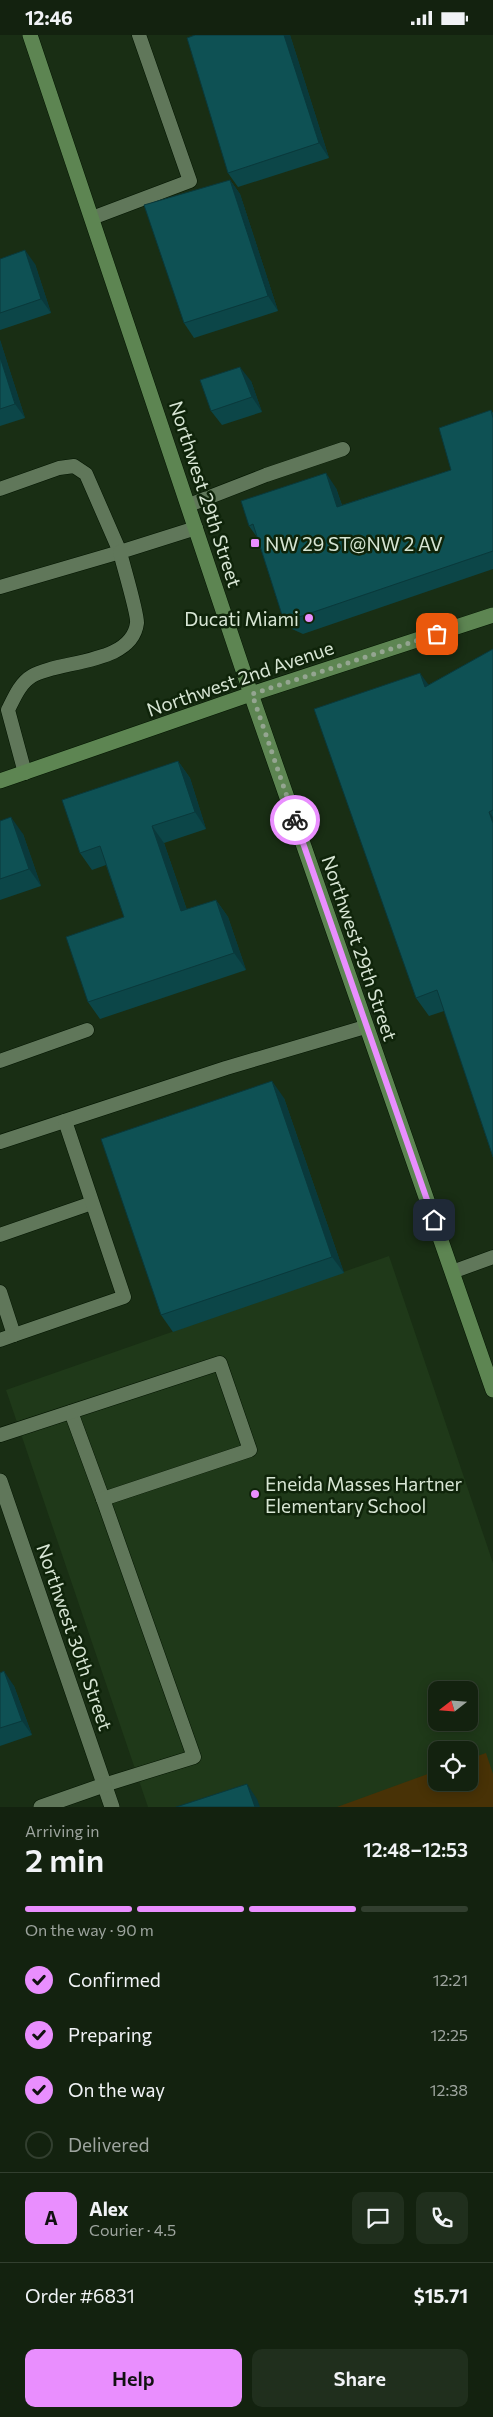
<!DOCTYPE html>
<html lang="en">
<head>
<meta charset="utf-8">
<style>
	body { margin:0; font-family:Commissioner,sans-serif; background:#202f1d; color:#f1f3f6; height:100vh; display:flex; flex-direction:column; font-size:19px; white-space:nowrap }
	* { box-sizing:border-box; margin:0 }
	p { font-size:16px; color:#9da49e }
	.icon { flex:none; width:28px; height:28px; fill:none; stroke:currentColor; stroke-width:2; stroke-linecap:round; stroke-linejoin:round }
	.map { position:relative; height:1772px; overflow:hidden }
	.drawer { display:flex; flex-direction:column; background:#13220f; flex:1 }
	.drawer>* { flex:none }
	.needle { width:32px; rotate:253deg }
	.tools { position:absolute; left:428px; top:1646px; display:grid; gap:10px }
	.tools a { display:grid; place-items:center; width:50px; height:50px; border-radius:10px; background:#13220f; box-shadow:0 2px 12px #0003,0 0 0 1px #323f2f; font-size:25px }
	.pin { position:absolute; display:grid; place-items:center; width:42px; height:42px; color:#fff; margin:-21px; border-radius:10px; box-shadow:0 2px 8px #0006 }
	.courier { position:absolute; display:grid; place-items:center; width:50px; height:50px; margin:-25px; border:4px solid #e98efe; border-radius:50%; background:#fff; color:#222; box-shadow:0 1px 6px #0007 }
	.head em { font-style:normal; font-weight:600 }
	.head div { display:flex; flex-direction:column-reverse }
	.head { display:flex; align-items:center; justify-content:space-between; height:85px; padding:0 25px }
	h1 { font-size:32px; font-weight:600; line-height:38px }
	.bar { display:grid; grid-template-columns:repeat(4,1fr); gap:8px 5px; align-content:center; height:60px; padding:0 25px }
	.bar i { height:6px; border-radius:4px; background:#323f2f }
	.bar .active { background:#e98efe }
	.bar p { grid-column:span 4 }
	.line { display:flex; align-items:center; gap:12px; padding:0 25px; border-top:1px solid #323f2f }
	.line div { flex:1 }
	.round { display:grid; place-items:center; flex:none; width:52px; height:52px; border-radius:10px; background:#202f1d }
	ol { padding:0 25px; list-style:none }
	li { display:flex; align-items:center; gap:15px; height:55px }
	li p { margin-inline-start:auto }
	li .icon { padding:5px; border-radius:50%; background:#e98efe; color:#111; stroke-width:4 }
	li:last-child { color:#9da49e }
	li i { width:28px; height:28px; border:2px solid #323f2f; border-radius:50% }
	.button { display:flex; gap:10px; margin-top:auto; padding:10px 25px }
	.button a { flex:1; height:58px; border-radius:10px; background:#e98efe; color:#111; font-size:20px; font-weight:600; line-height:58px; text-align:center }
	.button a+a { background:#202f1d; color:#f1f3f6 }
	.status { display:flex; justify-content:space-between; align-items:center; height:35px; padding:0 25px; background:#13220f; direction:ltr }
	.status svg { height:14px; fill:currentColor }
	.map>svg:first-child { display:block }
	.built { fill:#1f3919; fill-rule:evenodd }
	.green { fill:#483206 }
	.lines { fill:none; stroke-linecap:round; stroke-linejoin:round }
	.lane-casing { stroke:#031501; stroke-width:15 }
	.street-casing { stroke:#031501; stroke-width:16 }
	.secondary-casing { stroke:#031501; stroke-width:16 }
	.lane { stroke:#60775a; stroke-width:14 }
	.street { stroke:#60775a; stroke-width:15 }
	.secondary { stroke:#5d8552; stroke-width:15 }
	.wall { fill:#0c4648 }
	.shaded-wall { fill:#0a393b }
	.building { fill:#0e5154; stroke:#0a393b }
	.done { stroke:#94a591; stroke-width:5; stroke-dasharray:0 9 }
	.route { stroke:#e98efe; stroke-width:6 }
	.poi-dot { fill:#e98efe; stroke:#0f240a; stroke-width:2 }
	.labels { text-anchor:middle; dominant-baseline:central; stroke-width:5; stroke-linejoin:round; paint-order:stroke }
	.street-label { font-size:19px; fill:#d7e5d4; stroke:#0f240a }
	.poi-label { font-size:19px; fill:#d7e5d4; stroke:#0f240a; text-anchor:start }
</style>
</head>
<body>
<div class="status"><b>12:46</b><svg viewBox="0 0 49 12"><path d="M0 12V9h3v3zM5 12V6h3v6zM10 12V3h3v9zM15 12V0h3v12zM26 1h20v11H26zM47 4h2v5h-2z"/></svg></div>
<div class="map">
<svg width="493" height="1772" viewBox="0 0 493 1772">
	<rect width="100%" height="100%" fill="#192e14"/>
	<path class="built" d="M389 1221 493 1528V1772H148L6 1355ZM436 1655H469V1688H436ZM436 1715H469V1748H436Z"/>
	<polygon class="green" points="486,1718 493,1739 493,1772 337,1772 436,1736 436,1748 469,1748 469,1724"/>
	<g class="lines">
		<g class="lane-casing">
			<g id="lane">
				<polyline points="92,183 190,146 139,0"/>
				<polyline points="0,454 59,433 74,431 86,439 120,517 0,552"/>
				<polyline points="189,470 266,440 343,414"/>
				<path d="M25 738 8 675C14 663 20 648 32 641 59 625 132 630 137 588 138 579 123 530 120 517L196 493"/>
				<polyline points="0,1026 87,995"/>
				<polyline points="0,1107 226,1033 365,992"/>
				<polyline points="0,1200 92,1168"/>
				<polyline points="452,1237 493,1222"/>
				<polyline points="0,1257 14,1300 0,1305"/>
				<polyline points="14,1300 124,1262 65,1086"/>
				<polyline points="71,1377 103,1464"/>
				<polyline points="0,1400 220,1328 250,1415 103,1464 194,1722 104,1750"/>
			</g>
		</g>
		<g class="street-casing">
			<g id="street">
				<polyline points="0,1446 112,1772"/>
				<polyline points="41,1772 104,1750"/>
			</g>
		</g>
		<g class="secondary-casing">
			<g id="secondary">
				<polyline points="30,0 251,659 493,1355"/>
				<polyline points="0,746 251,659 493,580"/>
			</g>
		</g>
		<use href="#lane" class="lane"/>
		<use href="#street" class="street"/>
		<use href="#secondary" class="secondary"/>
	</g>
	<g class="wall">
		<polygon points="195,0 290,0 329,123 238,152 228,138"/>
		<polygon points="230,145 240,159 278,276 194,303 184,288"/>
		<polygon points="0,224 35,229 51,278 0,295"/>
		<polygon points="0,305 25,383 0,391"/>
		<polygon points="251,346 262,377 222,390 211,376"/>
		<polygon points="491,375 493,378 493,534 303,599 292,594 282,580 257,502 249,491 336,453 342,470 451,435"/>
		<polygon points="493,614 493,1122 444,976 429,981 416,963 428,650"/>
		<polygon points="178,726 190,743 206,794 164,808 187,875 216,865 228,882 246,935 100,984 88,967 124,882 106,830 92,835 80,818"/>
		<polygon points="0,786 23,799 41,851 0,865"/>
		<polygon points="284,1063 344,1238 173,1297 161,1280"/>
		<polygon points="0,1638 14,1651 32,1700 0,1711"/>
	</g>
	<g class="shaded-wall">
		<polygon points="284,0 290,0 329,123 319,108"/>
		<polygon points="230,145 240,159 278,276 268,261"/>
		<polygon points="25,215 35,229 51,278 41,264"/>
		<polygon points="0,305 25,383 15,369 0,322"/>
		<polygon points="240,332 251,346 262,377 252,362"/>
		<polygon points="326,438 336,453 347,486 337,472"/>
		<polygon points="420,638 433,656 425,652"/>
		<polygon points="178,726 190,743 206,794 195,777"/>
		<polygon points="489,777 493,782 493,788"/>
		<polygon points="11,782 23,799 41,851 29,834"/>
		<polygon points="152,791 164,808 193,893 181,876"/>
		<polygon points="216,865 228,882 246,935 234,918"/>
		<polygon points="272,1046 284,1063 344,1238 332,1222"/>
		<polygon points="4,1636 14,1651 32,1700 22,1686"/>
		<polygon points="247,1749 257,1764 260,1772 255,1772"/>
	</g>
	<g class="building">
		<polygon points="195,0 284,0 319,108 228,138 187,3"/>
		<polygon points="230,145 268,261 184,288 144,170"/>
		<polygon points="25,215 41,264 0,278 0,224"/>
		<polygon points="0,322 15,369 0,374"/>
		<polygon points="240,332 252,362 211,376 200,345"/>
		<polygon points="491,375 493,383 493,516 293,584 282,580 253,489 249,491 241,466 326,438 337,472 451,435 439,393"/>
		<polygon points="493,614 493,775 489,777 493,788 493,1122 437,955 416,963 314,674 420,638 425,652"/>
		<polygon points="178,726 195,777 152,791 181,876 216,865 234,918 88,967 66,902 124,882 100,811 80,818 62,765"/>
		<polygon points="11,782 29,834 0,844 0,786"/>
		<polygon points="272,1046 332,1222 161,1280 101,1104"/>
		<polygon points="4,1636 22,1686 0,1693 0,1638"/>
		<polygon points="247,1749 255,1772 176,1772"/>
	</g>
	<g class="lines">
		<polyline class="done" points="295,785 252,659 437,599"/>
		<polyline class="route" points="295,785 434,1185"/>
	</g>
	<g class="poi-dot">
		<rect x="250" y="503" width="10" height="10" rx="2.5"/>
		<circle cx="309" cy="583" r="5"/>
		<circle cx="255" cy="1459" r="5"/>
	</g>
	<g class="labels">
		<g class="street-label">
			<text transform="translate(206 459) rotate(72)">Northwest 29th Street</text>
			<text transform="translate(240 643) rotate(-19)">Northwest 2nd Avenue</text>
			<text transform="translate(360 913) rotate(71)">Northwest 29th Street</text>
			<text transform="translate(75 1602) rotate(71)">Northwest 30th Street</text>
		</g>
		<g class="poi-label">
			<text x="265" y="508">NW 29 ST@NW 2 AV</text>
			<text x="299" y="583" text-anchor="end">Ducati Miami</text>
			<text x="265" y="1448">Eneida Masses Hartner<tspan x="265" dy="22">Elementary School</tspan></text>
		</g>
	</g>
</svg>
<div class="tools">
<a><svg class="needle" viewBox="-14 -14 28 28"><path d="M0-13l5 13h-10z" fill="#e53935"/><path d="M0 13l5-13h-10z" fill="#9da49e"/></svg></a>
<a><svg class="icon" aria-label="locate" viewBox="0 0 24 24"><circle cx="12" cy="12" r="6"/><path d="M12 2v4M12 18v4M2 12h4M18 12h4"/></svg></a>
</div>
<div class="pin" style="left:437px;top:599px;background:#ea580c"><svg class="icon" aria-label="bag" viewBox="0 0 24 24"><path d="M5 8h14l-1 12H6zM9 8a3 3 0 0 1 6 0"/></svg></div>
<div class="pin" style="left:434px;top:1185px;background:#1f2937"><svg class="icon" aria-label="home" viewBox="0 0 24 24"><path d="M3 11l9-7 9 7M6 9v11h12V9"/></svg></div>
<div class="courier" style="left:295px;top:785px"><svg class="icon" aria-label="bike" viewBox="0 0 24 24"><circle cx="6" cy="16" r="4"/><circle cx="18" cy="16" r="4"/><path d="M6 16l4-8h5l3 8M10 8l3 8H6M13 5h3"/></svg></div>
</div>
<section class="drawer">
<div class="head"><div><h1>2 min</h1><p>Arriving in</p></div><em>12:48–12:53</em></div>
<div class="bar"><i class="active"></i><i class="active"></i><i class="active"></i><i></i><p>On the way · 90 m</p></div>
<ol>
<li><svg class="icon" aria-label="check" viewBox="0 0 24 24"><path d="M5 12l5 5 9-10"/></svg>Confirmed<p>12:21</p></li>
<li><svg class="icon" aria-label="check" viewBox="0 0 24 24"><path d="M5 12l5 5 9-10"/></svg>Preparing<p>12:25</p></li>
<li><svg class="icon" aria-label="check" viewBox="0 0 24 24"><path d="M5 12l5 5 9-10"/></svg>On the way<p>12:38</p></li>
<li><i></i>Delivered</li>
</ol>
<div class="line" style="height:90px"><b class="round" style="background:#e98efe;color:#111">A</b><div><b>Alex</b><p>Courier · 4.5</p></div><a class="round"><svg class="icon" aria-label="chat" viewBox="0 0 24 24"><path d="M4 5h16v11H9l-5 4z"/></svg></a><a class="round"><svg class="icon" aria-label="phone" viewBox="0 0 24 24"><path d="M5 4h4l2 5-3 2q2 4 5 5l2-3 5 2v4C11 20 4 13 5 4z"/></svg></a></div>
<div class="line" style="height:65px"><div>Order #6831</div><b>$15.71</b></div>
<div class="button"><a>Help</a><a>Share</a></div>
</section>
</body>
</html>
